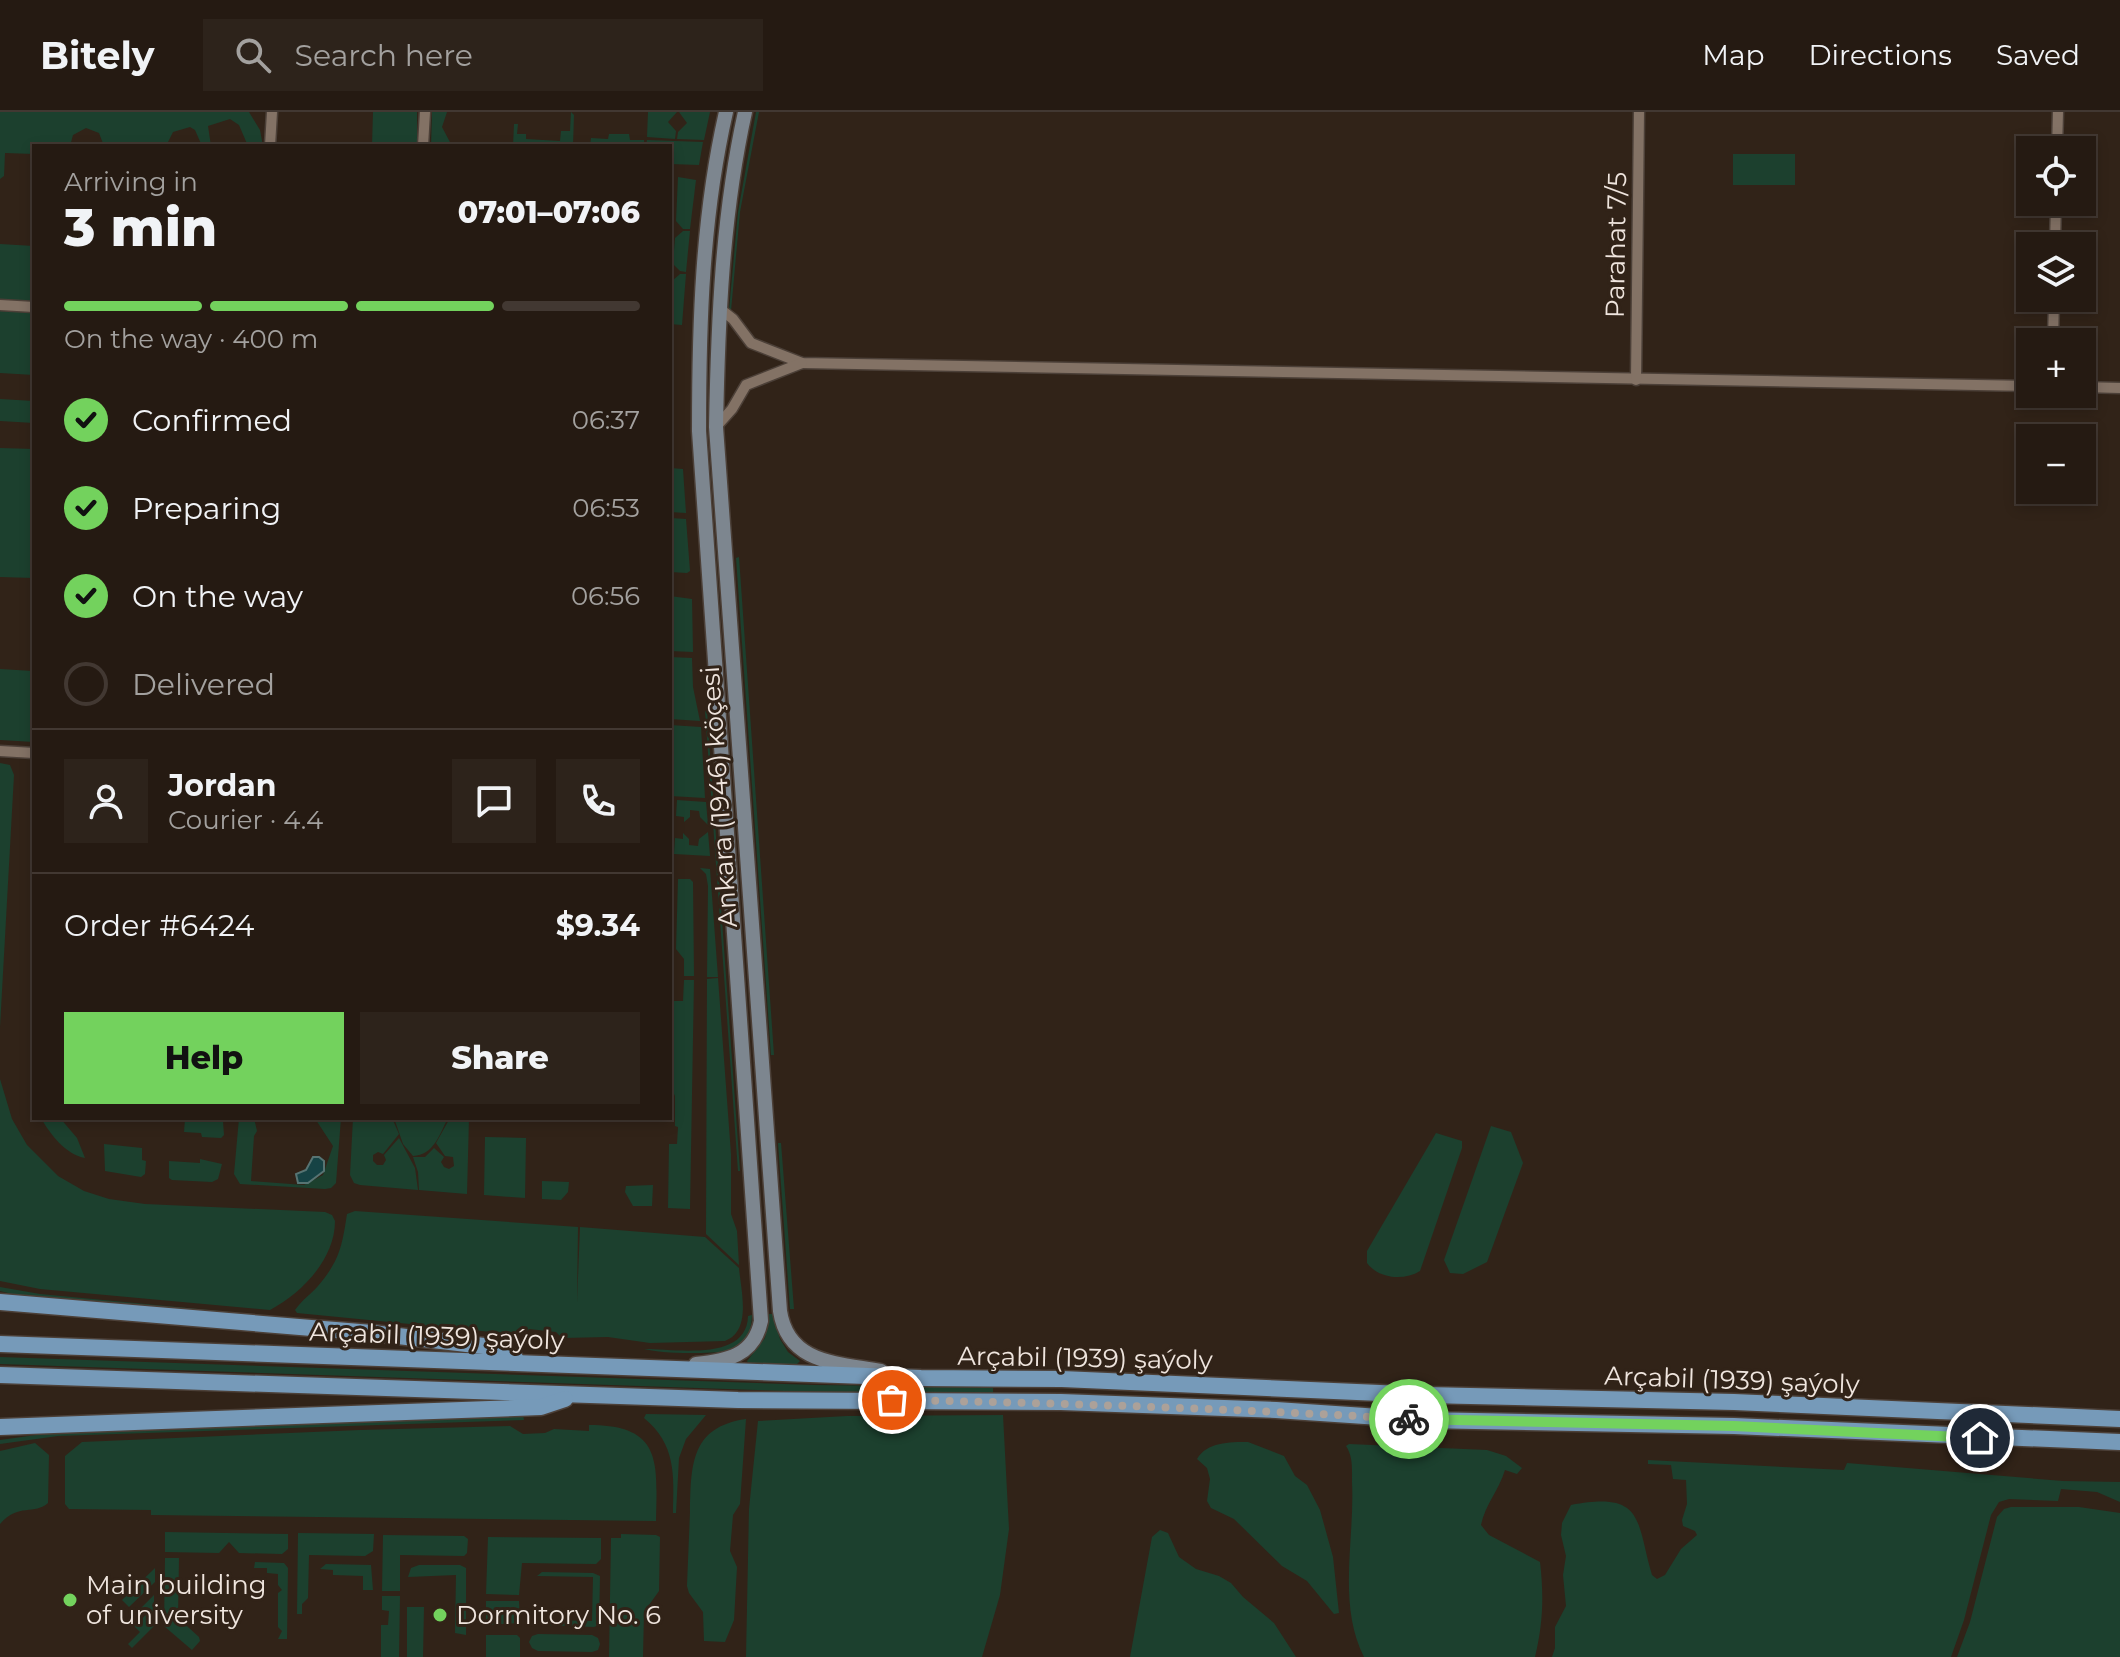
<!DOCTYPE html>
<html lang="en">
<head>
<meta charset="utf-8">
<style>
	body { margin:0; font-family:Montserrat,sans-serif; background:#2d231b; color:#f1f3f6; height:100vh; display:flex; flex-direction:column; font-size:30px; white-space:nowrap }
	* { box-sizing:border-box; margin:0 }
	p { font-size:26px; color:#a3a19f }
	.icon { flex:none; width:44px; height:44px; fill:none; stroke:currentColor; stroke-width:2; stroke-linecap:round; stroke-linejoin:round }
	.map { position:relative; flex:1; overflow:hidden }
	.panel { position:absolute; left:32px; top:32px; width:640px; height:976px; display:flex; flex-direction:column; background:#251a12; border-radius:0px; box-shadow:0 4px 12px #0003,0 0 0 2px #423832 }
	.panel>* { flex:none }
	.tools { position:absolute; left:2016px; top:24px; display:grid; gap:16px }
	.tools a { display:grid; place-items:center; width:80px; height:80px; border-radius:0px; background:#251a12; box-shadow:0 4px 12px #0003,0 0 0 2px #423832; font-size:40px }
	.pin { position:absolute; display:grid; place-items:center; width:68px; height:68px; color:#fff; margin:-34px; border:4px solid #fff; border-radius:50%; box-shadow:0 2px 8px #0007 }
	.courier { position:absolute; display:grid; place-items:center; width:80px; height:80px; margin:-40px; border:6px solid #73d25d; border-radius:50%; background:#fff; color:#222; box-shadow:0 2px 10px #0007 }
	.summary em { font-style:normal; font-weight:800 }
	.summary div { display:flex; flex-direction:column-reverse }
	.summary { display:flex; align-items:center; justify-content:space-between; height:136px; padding:0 32px }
	h1 { font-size:52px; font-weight:800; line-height:60px }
	.bar { display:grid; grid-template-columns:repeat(4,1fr); gap:12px 8px; align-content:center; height:96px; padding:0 32px }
	.bar i { height:10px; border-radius:6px; background:#423832 }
	.bar .on { background:#73d25d }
	.bar p { grid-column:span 4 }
	.line { display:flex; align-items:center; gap:20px; padding:0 32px; border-top:2px solid #423832 }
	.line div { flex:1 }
	.round { display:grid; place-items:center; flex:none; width:84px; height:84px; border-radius:0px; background:#2d231b }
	ol { padding:0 32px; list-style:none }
	li { display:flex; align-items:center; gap:24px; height:88px }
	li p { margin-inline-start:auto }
	li .icon { padding:8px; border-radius:50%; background:#73d25d; color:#111; stroke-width:4 }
	li:last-child { color:#a3a19f }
	li i { width:44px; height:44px; border:4px solid #423832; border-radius:50% }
	.primary-button { display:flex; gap:16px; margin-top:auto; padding:16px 32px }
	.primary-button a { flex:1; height:92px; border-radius:0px; background:#73d25d; color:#111; font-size:32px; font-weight:800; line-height:92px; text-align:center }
	.primary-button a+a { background:#2d231b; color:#f1f3f6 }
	header { display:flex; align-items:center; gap:48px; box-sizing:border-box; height:112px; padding:0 40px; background:#251a12; border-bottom:2px solid #423832 }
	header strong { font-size:38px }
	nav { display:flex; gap:44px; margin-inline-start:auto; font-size:28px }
	.search { width:560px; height:72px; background:#2d231b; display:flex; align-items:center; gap:20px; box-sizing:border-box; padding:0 28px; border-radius:0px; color:#a3a19f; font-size:30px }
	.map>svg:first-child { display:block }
	.green { fill:#1c402e }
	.water { fill:#164345; stroke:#577473; stroke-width:2 }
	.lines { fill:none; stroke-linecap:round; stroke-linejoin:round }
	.minor-casing { stroke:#4c4038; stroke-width:13 }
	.secondary-casing { stroke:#4c4038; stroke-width:17 }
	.primary-casing { stroke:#4c4038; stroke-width:19 }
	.minor { stroke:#837265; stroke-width:10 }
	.secondary { stroke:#7d868f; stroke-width:14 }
	.primary { stroke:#769ab9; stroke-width:16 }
	.done { stroke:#aca199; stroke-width:8; stroke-dasharray:0 14.4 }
	.route { stroke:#73d25d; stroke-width:10 }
	.poi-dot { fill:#73d25d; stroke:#312318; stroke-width:3 }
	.labels { text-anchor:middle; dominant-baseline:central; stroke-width:6; stroke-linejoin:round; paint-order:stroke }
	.street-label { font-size:26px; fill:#efe5de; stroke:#312318 }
	.poi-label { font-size:26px; fill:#efe5de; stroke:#312318; text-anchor:start }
</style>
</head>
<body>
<header>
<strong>Bitely</strong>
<div class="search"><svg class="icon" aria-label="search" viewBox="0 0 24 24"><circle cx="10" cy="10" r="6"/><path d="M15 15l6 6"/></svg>Search here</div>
<nav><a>Map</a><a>Directions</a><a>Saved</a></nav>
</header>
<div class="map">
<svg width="2120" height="1545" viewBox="0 0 2120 1545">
	<rect width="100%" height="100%" fill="#312318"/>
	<g class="green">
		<polygon points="0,0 249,0 260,18 263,34 248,34 239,13 230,7 208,14 211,34 202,34 195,18 190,15 173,20 166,34 104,34 99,21 86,16 73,23 70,34 34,34 34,42 5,41 4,64 0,67"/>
		<polygon points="373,0 417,0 417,34 372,34"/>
		<polygon points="432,0 447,0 442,15 452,34 431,34"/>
		<polygon points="571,0 574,3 573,34 513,34 514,12 518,12 517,22 526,22 526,27 560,29 561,19 570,19"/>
		<polygon points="648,0 677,0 668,10 676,19 675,27 647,25"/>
		<polygon points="679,0 710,0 704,28 677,27 678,20 687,11"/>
		<polygon points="756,0 759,0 740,100 731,199 729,198 738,100"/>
		<polygon points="609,22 629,22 630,28 644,28 644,34 590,34 591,26 608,27"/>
		<polygon points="647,28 703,30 699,53 670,52 670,34 646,34"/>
		<rect x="1733" y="42" width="62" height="31"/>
		<polygon points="678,65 696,68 690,117 683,117 676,109"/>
		<polygon points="683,119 690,119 686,160 680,159 673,152 675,126"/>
		<polygon points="0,132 34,134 34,189 0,187"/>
		<polygon points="680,162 686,162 682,213 670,212 672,169"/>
		<polygon points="0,199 34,201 34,263 0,261"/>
		<polygon points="0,287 34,289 34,311 0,309"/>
		<polygon points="0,336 34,337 34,466 0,465"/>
		<polygon points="670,356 683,357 686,401 670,400"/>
		<polygon points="670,406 686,407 690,459 687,461 670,460"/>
		<polygon points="739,445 774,943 771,943 736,446"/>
		<polygon points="670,484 692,487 693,540 670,539"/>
		<polygon points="670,545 692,546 693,575 700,609 670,607"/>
		<polygon points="34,546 34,630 0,628 0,557 33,559"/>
		<polygon points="705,599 707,599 740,1059 738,1059"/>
		<polygon points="670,613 701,615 705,686 670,684"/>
		<polygon points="0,651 10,653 14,663 0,915"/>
		<polygon points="677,688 706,690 708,713 700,705 699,699 690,698 690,705 684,710 684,705 676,704"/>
		<polygon points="708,720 710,744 674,742 675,726 683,727 683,721 689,727 689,733 698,734 699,727"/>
		<polygon points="700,756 710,757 718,865 707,865 708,774 706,762"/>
		<polygon points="678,767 690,767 693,770 694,864 684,864 684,847 676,837"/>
		<polygon points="718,866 731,1042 731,1102 737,1119 739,1153 706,1122 707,867"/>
		<polygon points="684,868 694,868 690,1097 668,1096 669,1032 677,1032 678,1015 675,1014 675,984 670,973 670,889 683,889"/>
		<path d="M0 967 12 1007 27 1033 58 1064 84 1079 109 1087 145 1092 325 1100 332 1103 335 1109C335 1147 302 1181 270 1198L40 1177 0 1169Z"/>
		<path d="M41 1006H60L77 1026 85 1046C66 1043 50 1022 41 1006Z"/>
		<polygon points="239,1006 254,1006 257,1019 254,1024 251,1069 304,1073 323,1063 333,1034 316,1008 311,1006 341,1006 336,1071 331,1076 325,1077 240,1072 234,1062"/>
		<polygon points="353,1006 392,1006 399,1022 383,1042 378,1040 373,1043 373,1049 377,1053 383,1053 386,1048 384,1043 399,1026 415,1056 418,1078 360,1073 354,1071 350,1063"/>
		<path d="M394 1006H448C439 1023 434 1043 413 1044L403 1032Z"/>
		<polygon points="450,1006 469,1006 467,1082 419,1078 418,1060 413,1045 425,1045 434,1036 444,1045 441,1050 444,1055 449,1057 454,1054 453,1045 445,1044 436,1031"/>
		<polygon points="185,1007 223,1009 224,1023 221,1026 202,1025 201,1021 184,1020"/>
		<polygon points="1491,1014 1511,1020 1523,1051 1487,1150 1463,1162 1450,1161 1444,1148"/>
		<path d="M1436 1021 1462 1029V1036L1420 1159C1404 1169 1379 1167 1367 1151V1139Z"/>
		<polygon points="485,1025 526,1026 525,1086 484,1083"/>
		<polygon points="778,1031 781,1031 794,1197 790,1197"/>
		<polygon points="104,1032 142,1036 142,1048 146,1049 145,1062 141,1065 105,1059"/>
		<polygon points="200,1047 222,1052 218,1067 212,1070 172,1068 169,1066 169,1049 200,1051"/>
		<polygon points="542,1069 569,1070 568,1080 561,1088 542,1087"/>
		<polygon points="653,1073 652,1094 633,1094 625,1080 626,1074"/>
		<path d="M355 1099 578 1115 577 1191 580 1115 705 1125 739 1156C741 1179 752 1219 725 1229L650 1231 608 1225 562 1226 556 1220 529 1217 523 1223 297 1201 295 1198C302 1188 311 1182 318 1174 340 1148 342 1134 347 1102Z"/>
		<polygon points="0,1175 40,1182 260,1203 253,1206 20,1184 0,1179"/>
		<polygon points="769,1202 773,1202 780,1227 788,1240 800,1249 796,1253 748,1251 747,1249 765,1226"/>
		<path d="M752 1203C751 1239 725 1241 696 1241 678 1241 661 1241 644 1237 676 1237 747 1250 748 1204Z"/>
		<polygon points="0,1245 815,1273 993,1275 993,1282 814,1280 0,1252"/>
		<path d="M646 1302 706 1303 686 1327 679 1346 676 1401H673C674 1363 676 1332 644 1306Z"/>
		<polygon points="523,1303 524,1308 58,1324 0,1332 0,1328 58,1320"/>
		<polygon points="1003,1303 1009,1417 1000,1483 982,1545 746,1545 749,1397 758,1309 847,1304"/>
		<path d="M746 1307 740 1392 733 1403 730 1439 737 1455 734 1508 725 1530 704 1529 703 1500 689 1481 687 1474C688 1449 689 1425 690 1400 691 1354 690 1315 746 1307Z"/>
		<path d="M589 1313C663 1313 657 1351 656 1409L151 1403V1398L69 1397 65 1392V1344L82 1330 360 1318 510 1314 523 1322 545 1321 554 1317 589 1319Z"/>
		<path d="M1248 1330 1284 1344 1295 1364 1307 1373 1320 1398 1333 1445 1339 1501 1334 1502 1307 1469 1282 1454 1234 1407 1211 1396 1207 1389 1210 1367 1207 1356 1197 1347C1207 1330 1229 1330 1248 1330Z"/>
		<path d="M35 1331 49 1343 48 1391C35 1403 18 1391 0 1412V1339Z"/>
		<path d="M1349 1332 1487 1338 1506 1344 1522 1356 1517 1362 1505 1358C1499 1378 1485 1393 1481 1413L1489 1423 1540 1450C1544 1484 1543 1512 1535 1545H1364C1337 1492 1355 1427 1352 1370 1352 1357 1353 1344 1346 1334Z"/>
		<path d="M1648 1348 1844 1358 1847 1351 2063 1369 2120 1370V1390L2097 1380 2061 1377 2058 1389 2009 1387 1999 1390 1991 1403 1964 1508 1951 1545H1552L1555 1536V1515L1566 1494 1563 1463 1566 1444 1561 1423 1562 1411 1571 1393C1645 1379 1636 1409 1652 1463L1657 1467 1665 1463 1681 1437 1697 1423 1695 1419 1683 1414 1682 1408 1687 1392 1686 1368 1673 1367 1671 1353 1648 1352Z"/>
		<polygon points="2011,1395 2079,1395 2120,1401 2120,1545 1957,1545 1970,1510 1997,1405 2004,1397"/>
		<polygon points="1160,1418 1168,1421 1179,1445 1196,1457 1219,1464 1231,1471 1243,1485 1274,1511 1296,1545 1130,1545 1152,1425"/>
		<polygon points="165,1420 288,1422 288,1437 282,1442 239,1441 229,1430 219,1441 165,1440"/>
		<polygon points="298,1421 374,1422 373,1439 365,1444 309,1443 308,1486 302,1492 302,1502 297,1502"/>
		<polygon points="621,1422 656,1423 660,1425 659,1479 644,1500 643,1545 609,1545 611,1426 621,1426"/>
		<polygon points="383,1423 464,1424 468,1427 467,1441 464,1444 400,1443 400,1479 382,1479"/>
		<polygon points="488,1425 601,1426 601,1447 596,1452 522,1451 519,1483 486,1482"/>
		<polygon points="165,1446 179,1446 178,1506 199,1525 200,1529 192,1538 164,1514"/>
		<polygon points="255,1450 284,1451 288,1456 287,1527 278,1527 282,1519 278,1515 278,1481 282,1478 278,1473 278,1462 267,1461 267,1456 254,1456"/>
		<polygon points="326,1452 371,1453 373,1478 363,1478 363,1464 333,1463 333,1458 320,1457"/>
		<polygon points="419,1453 460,1453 466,1456 466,1523 455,1521 456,1463 408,1465 411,1456"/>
		<polygon points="155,1456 155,1470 129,1495 122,1488"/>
		<polygon points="542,1460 593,1461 600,1464 599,1513 594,1515 541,1513 538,1508 592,1509 593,1465 537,1464"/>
		<polygon points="154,1483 154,1514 132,1536 128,1532 140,1520 134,1514 147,1502 141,1496"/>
		<polygon points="382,1484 400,1484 399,1545 381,1545 381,1513 388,1513 389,1499 382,1498"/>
		<polygon points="486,1489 519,1489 520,1511 486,1513"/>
		<polygon points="407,1495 424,1495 423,1545 407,1545"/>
		<polygon points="538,1522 592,1523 598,1526 600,1532 598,1538 592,1540 538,1539 532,1536 529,1530 532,1524"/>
		<polygon points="486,1523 517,1523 520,1526 520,1545 486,1545"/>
	</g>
	<polygon class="water" points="313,1045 319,1045 324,1049 324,1059 308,1071 298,1071 296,1062 306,1058"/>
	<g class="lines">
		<g class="minor-casing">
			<g id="minor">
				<polyline points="270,34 272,0"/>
				<polyline points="423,34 425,0"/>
				<polyline points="2057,38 2058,0"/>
				<polyline points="2055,134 2056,90"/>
				<polyline points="0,193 34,195"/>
				<polyline points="719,196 733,207 751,231 802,251 2030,274"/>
				<polyline points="2053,230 2054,186"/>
				<polyline points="1636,268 1639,0"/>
				<polyline points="2082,275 2120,276"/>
				<polyline points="716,315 732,297 746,273 802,251"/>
				<polyline points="0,639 34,641"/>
			</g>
		</g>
		<g class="secondary-casing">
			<g id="secondary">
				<path d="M745 0C722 104 718 209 716 315L780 1199C788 1252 838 1251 881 1259"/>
				<path d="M696 1252C726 1249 754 1244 761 1209L699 319C699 211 702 105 726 0"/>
			</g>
		</g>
		<g class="primary-casing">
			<g id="primary">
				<polyline points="0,1190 372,1221 484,1234 515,1246"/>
				<polyline points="0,1232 921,1266 1062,1267 1426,1283 1734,1290 2120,1307"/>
				<polyline points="0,1263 738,1288 1061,1290 1276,1298 1424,1308 1734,1314 2120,1330"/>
				<polyline points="0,1315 541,1295 565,1287"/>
			</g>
		</g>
		<use href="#minor" class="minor"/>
		<use href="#secondary" class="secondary"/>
		<use href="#primary" class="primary"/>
	</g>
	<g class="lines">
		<path class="done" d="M892 1288C1065 1291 1237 1297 1409 1307"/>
		<polyline class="route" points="1409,1307 1734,1314 1980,1326"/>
	</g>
	<g class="poi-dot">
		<circle cx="70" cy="1488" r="8"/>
		<circle cx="440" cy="1503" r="8"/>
	</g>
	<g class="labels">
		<g class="street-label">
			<text transform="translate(1616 133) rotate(-89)">Parahat 7/5</text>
			<text transform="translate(719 685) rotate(-94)">Ankara (1946) köçesi</text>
			<text transform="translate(437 1224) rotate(2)">Arçabil (1939) şaýoly</text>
			<text transform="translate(1085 1246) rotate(1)">Arçabil (1939) şaýoly</text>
			<text transform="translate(1732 1268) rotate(2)">Arçabil (1939) şaýoly</text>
		</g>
		<g class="poi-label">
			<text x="86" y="1473">Main building<tspan x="86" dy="30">of university</tspan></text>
			<text x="456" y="1503">Dormitory No. 6</text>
		</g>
	</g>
</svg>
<div class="tools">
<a><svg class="icon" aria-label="locate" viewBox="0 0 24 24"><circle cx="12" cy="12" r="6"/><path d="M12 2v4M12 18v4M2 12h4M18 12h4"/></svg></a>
<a><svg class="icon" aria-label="layers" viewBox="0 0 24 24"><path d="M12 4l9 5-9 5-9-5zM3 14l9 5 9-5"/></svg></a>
<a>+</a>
<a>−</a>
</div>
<div class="pin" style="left:892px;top:1288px;background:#ea580c"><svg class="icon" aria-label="bag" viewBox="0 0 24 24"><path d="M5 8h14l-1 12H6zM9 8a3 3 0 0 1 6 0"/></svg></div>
<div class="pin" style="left:1980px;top:1326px;background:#1f2937"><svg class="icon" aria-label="home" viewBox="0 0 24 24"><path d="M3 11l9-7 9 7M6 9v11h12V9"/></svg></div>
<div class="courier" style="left:1409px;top:1307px"><svg class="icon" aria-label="bike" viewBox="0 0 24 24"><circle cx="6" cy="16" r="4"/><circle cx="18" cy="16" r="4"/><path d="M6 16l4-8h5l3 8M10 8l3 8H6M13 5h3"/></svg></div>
<section class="panel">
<div class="summary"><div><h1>3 min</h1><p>Arriving in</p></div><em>07:01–07:06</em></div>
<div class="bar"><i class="on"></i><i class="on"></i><i class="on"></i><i></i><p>On the way · 400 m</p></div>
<ol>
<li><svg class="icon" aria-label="check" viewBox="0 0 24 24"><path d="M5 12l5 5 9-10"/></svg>Confirmed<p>06:37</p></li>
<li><svg class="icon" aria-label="check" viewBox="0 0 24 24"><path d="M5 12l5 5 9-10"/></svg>Preparing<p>06:53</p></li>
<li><svg class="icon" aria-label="check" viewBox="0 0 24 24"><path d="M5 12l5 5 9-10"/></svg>On the way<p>06:56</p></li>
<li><i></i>Delivered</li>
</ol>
<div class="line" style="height:144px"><a class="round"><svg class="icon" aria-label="person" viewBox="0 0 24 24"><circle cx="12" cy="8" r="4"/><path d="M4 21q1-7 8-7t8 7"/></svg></a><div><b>Jordan</b><p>Courier · 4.4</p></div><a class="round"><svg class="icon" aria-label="chat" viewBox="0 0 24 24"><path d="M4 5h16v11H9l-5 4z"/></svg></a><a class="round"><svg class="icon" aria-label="phone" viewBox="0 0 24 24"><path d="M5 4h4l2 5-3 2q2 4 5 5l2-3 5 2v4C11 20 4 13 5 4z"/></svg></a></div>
<div class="line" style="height:104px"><div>Order #6424</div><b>$9.34</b></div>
<div class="primary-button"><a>Help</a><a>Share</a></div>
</section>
</div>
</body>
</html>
